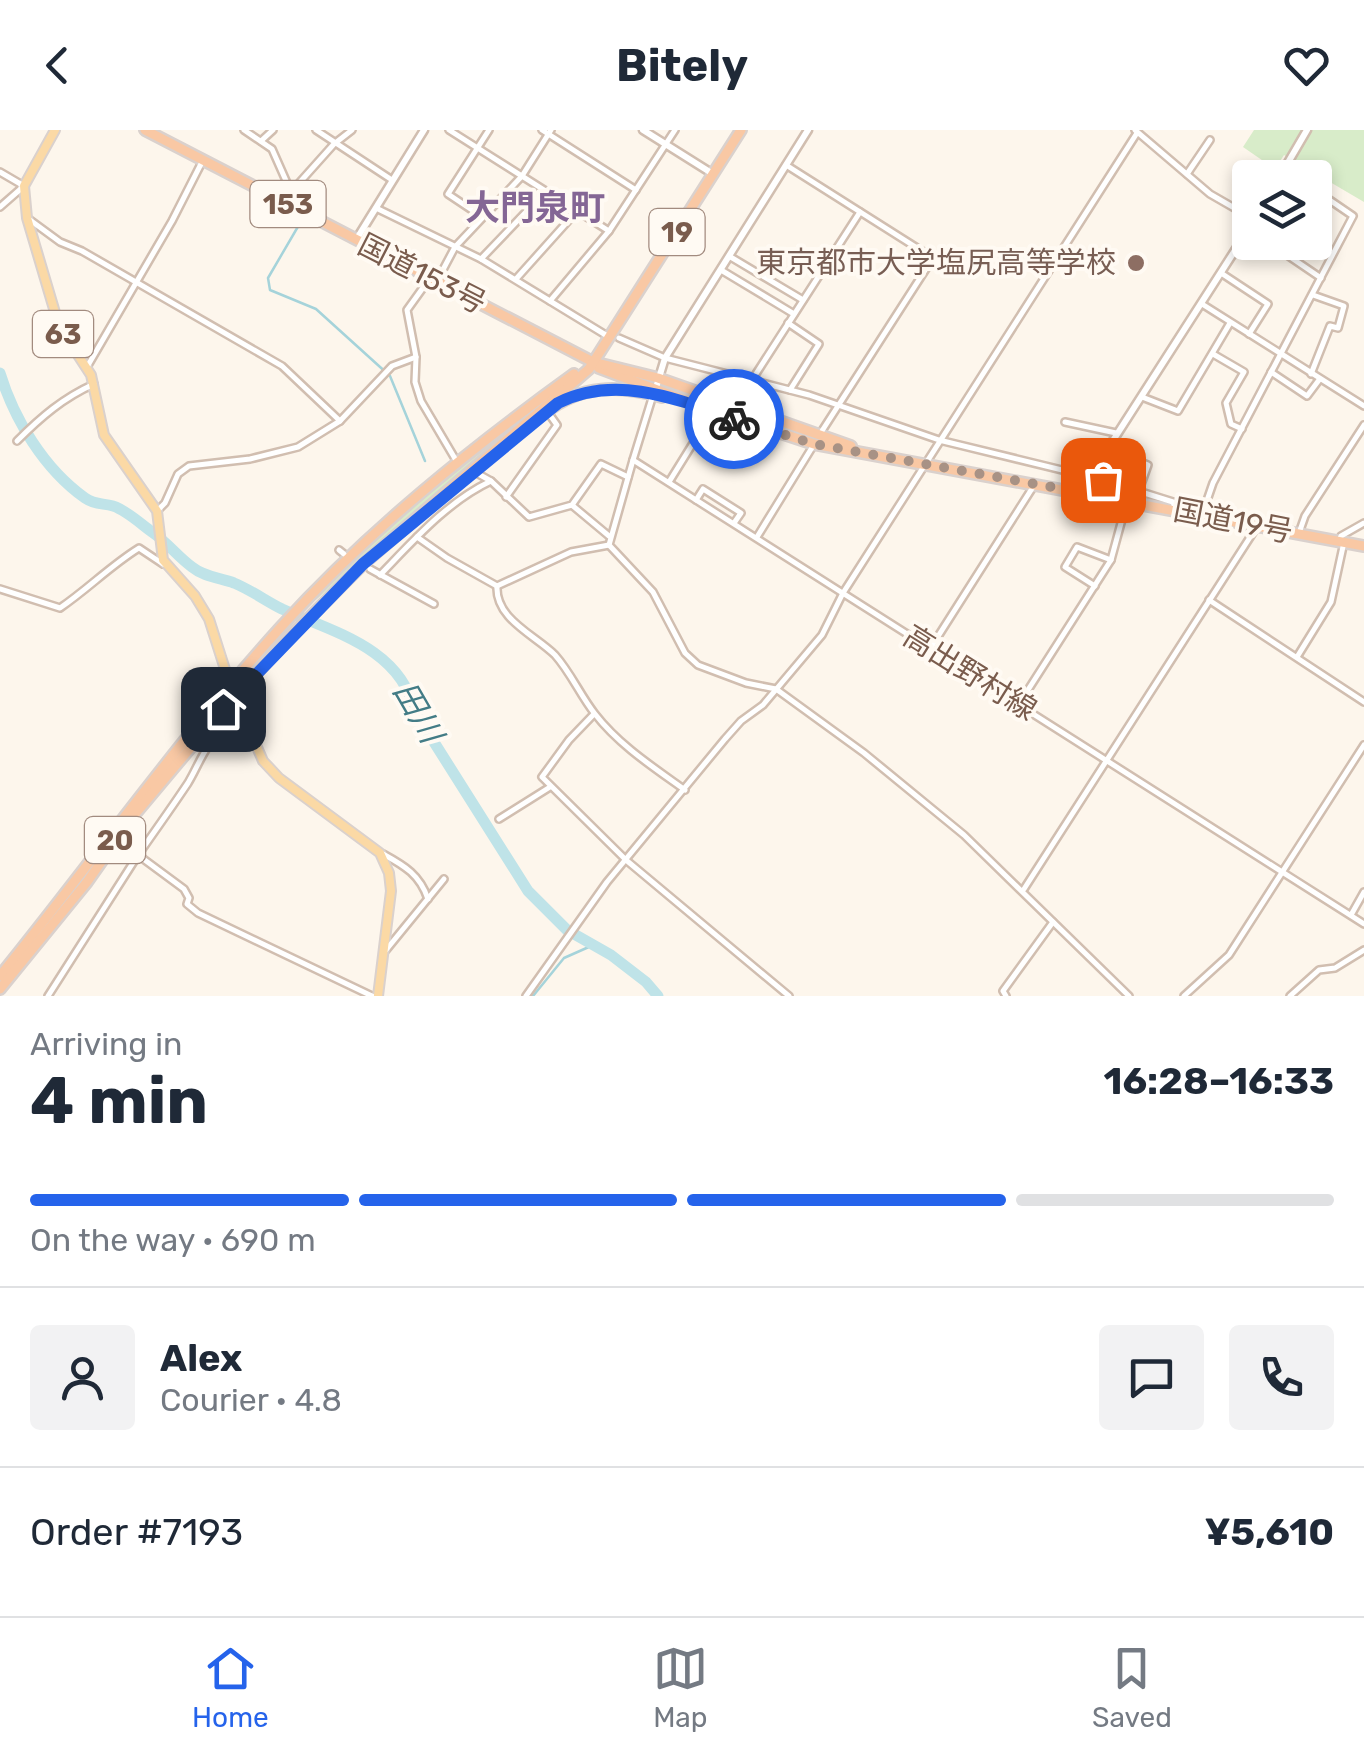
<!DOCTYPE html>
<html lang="en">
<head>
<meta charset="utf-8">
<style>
	body { margin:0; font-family:Rubik,"Noto Sans JP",sans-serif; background:#f2f2f3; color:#1f2937; height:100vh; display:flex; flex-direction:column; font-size:38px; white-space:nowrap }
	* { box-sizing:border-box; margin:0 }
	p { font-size:32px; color:#747a83 }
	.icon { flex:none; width:55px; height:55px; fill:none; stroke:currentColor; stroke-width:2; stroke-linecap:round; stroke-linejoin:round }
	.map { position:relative; height:866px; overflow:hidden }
	.details { display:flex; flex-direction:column; background:#fff; flex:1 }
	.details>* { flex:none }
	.tools { position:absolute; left:1232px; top:30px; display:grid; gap:20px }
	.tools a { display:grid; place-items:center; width:100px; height:100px; border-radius:10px; background:#fff; box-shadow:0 5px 15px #0003; font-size:50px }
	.pin { position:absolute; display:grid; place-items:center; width:85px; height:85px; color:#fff; margin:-42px; border-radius:20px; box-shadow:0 5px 15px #0006 }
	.courier { position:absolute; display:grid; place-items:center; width:100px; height:100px; margin:-50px; border:8px solid #2563eb; border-radius:50%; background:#fff; color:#222; box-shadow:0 2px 12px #0007 }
	.head em { font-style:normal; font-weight:700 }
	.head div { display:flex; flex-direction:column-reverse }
	.head { display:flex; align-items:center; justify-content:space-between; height:170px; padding:0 30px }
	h1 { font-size:65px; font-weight:700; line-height:75px }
	.bar { display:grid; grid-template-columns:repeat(4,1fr); gap:15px 10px; align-content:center; height:120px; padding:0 30px }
	.bar i { height:12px; border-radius:8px; background:#e0e1e3 }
	.bar .selected { background:#2563eb }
	.bar p { grid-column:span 4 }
	.line { display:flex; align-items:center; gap:25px; padding:0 30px; border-top:2px solid #e0e1e3 }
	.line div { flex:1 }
	.round { display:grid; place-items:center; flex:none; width:105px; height:105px; border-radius:10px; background:#f2f2f3 }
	header { display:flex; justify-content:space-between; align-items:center; height:130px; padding:0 30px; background:#fff; font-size:45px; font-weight:700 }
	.menu { display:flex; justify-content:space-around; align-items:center; height:140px; border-top:2px solid #e0e1e3; background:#fff; font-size:28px; color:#747a83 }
	.menu a { display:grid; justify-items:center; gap:5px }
	.menu .selected { color:#2563eb }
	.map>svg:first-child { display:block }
	.green { fill:#d8ecc9 }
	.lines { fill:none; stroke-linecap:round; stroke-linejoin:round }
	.stream { stroke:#a5d3da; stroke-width:2.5 }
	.river { stroke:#bfe3e8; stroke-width:11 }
	.minor-casing { stroke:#d1beb0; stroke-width:10 }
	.tertiary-casing { stroke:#d1beb0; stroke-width:11 }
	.primary-casing { stroke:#dad1cd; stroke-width:12 }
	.trunk-casing { stroke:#dad1cd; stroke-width:14 }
	.minor { stroke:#fff; stroke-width:5 }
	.tertiary { stroke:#fff; stroke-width:6 }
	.primary { stroke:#fbd9a5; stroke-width:8 }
	.trunk { stroke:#f9c8a4; stroke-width:9 }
	.done { stroke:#a89285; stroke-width:10; stroke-dasharray:0 18 }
	.route { stroke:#2563eb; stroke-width:12 }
	.education-dot { fill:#8d6e63; stroke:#fffaf3; stroke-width:4 }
	.labels { text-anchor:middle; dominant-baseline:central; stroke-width:8; stroke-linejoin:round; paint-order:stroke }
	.shield { fill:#fffaf3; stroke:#a28b7f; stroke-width:2.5 }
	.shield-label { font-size:28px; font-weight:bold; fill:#7a5c4d }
	.education-label { font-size:30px; fill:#785e54; stroke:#fffaf3; text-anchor:end }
	.street-label { font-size:30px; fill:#7a5c4d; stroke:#fffaf3 }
	.water-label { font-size:32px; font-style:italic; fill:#437c86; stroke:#fffaf3 }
	.quarter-label { font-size:35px; font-weight:bold; fill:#846695; stroke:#fffaf3 }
</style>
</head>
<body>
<header><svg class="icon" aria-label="back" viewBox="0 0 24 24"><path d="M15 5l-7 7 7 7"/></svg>Bitely<svg class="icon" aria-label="heart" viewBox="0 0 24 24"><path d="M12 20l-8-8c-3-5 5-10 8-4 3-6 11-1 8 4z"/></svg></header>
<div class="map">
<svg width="1364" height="866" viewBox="0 0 1364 866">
	<rect width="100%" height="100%" fill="#fdf6ec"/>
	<g class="green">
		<polygon points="1254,0 1364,0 1364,72 1284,25 1275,39 1243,17"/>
		<path d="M581 242 521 291 316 470C343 433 382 403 417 374 471 328 525 284 581 242Z"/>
	</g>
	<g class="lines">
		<g class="stream">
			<polyline points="292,82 303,88 268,148 270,160 316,179 390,246 425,331"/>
			<polyline points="533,866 564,828 591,816"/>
		</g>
		<path class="river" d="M0 243C14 289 44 339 85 368 95 375 103 373 113 376 126 380 141 394 152 402 168 413 178 427 192 437 204 447 221 448 234 453 251 460 266 471 282 479 333 502 401 518 415 582L528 761 567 800 611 825 646 852 658 866"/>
		<g class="minor-casing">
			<g id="minor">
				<polyline points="244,0 272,19 291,62"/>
				<polyline points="316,0 392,50"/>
				<polyline points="449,0 609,101 675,0"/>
				<polyline points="542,0 636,60"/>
				<polyline points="1135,0 1210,64 1250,87"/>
				<polyline points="261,11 273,0"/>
				<polyline points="786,35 933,128 820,304"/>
				<polyline points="0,42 24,56 0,77"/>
				<polyline points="1187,44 1210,10"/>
				<polyline points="283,71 334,14 352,0"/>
				<polyline points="376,78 481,129 609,207"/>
				<polyline points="481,86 448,64 489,0"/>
				<polyline points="30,90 60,112 82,121 282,236 340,291"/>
				<polyline points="1268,112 1321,148"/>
				<polyline points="729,126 803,170"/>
				<polyline points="481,129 546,61"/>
				<polyline points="721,140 794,184"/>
				<polyline points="1221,143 1268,174 1249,204"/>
				<polyline points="430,148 407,180 416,227 415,252 421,271 457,332"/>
				<polyline points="516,149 577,81"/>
				<polyline points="437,151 455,117 522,46 551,0"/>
				<polyline points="550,171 609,101"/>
				<polyline points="1202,174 1364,276"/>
				<polyline points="788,193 819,214 790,260"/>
				<polyline points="619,208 665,228 809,265 939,310 1103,350 1173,372 1176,381"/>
				<polyline points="1213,224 1244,242 1226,273 1231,294 1242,299"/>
				<polyline points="87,237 172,91 203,30"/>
				<polyline points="1271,242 1307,266 1319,250"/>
				<polyline points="1311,244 1330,196 1338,198 1344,176 1313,165"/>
				<polyline points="653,265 633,330 1364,794"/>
				<polyline points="1142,267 1178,281 1230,193"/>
				<polyline points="738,277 752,250 860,82"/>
				<polyline points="1065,292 1116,303"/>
				<path d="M17 311C41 287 63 268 94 254"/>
				<polyline points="1107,318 1148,335 1139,360"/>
				<polyline points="633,330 609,415 653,462 685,523 698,535 746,553 776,559 864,623 964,705 1129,866"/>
				<polyline points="473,341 491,351 529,387 572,375 601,334 628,347"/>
				<polyline points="669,352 713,281"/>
				<polyline points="506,367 557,295 547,281"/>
				<polyline points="696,370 703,359 741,383 734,393"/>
				<polyline points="573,376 609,406"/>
				<polyline points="158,380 165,373 178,344 189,336 250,329 298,317 340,291 392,236 416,227"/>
				<polyline points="1202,385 1213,353 1353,86 1315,60"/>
				<polyline points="1299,403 1305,386 1364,295"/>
				<polyline points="417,407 447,428 497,456 571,422 609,415"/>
				<polyline points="757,407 813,316"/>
				<polyline points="1339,411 1341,406 1364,393"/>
				<polyline points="339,420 344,424"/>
				<polyline points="370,439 434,474"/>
				<path d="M380 445C413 411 448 371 491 351"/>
				<path d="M497 456C495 489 535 505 555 525 571 543 580 565 595 584 619 615 653 637 685 660"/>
				<polyline points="1095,456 1065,437 1077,417 1111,430"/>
				<path d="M0 459 60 478C88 459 110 436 139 418L163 434"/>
				<polyline points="1209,470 1364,572"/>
				<polyline points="930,519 1033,357"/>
				<polyline points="1297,527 1331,472 1344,412"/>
				<polyline points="1019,574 1111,430 1127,371"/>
				<polyline points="594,584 569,610 542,647 626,730 789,866"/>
				<path d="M247 596C239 596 231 596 224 601 205 613 199 635 188 653 172 677 155 701 138 725L184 759 189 768 187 774 198 783 372 866"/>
				<polyline points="499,689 550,657"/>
				<path d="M383 724C405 736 420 745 428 769"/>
				<polyline points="1024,759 1256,398"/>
				<polyline points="1351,785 1364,762"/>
				<polyline points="386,820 444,749"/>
				<polyline points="48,866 138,725 119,710"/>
				<polyline points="526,866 607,752 725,609 741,591 763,575 822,505 843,463 1137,3"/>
				<polyline points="1006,866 1003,861 1053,792"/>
				<polyline points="1184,866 1229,825 1364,615"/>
				<polyline points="1290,866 1319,840 1335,838 1364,820"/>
			</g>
		</g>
		<g class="tertiary-casing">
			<g id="tertiary">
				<polyline points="643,0 713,44"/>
				<polyline points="1279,48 1307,0"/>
				<polyline points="356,110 424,0"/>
				<polyline points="655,261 665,228 808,0"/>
				<polyline points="1080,362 1250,97"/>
			</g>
		</g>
		<g class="primary-casing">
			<polyline id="primary" points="55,0 24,56 27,88 59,196 91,245 104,305 157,381 163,430 195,466 209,489 230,555 263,631 279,648 380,723 389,743 391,761 378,866"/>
		</g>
		<g class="trunk-casing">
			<g id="trunk">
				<polyline points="145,0 593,232 599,238 713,281 814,314 1364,416"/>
				<polyline points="593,232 658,248 851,316"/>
				<path d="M545 283C581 254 620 255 662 267"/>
				<path d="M0 846C94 730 180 608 281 497 367 402 470 319 574 244"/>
				<polyline points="0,859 87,752 135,684 223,579 294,503 363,434 589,239 741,0"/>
			</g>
		</g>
		<use href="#minor" class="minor"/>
		<use href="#tertiary" class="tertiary"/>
		<use href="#primary" class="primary"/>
		<use href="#trunk" class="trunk"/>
	</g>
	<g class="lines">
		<polyline class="done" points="734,289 814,314 1080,362 1089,347 1103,350"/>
		<path class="route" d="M223 579 363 434 558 273C616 244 677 269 734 289"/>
	</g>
	<circle class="education-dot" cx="1136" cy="133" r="10"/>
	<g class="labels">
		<g class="shield">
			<rect x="250.5" y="51" width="75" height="46" rx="8"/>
			<rect x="649.5" y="79" width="55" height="46" rx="8"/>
			<rect x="33" y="181" width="60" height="46" rx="8"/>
			<rect x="85" y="687" width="60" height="46" rx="8"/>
		</g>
		<g class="shield-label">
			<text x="288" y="74">153</text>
			<text x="677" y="102">19</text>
			<text x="63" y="204">63</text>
			<text x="115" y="710">20</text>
		</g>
		<g class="education-label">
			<text x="1116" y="133">東京都市大学塩尻高等学校</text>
		</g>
		<g class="street-label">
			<text transform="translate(422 144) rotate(27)">国道153号</text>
			<text transform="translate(1233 391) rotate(11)">国道19号</text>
			<text transform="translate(970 543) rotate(32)">高出野村線</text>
		</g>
		<g class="water-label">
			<text transform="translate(418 582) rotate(60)">田川</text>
		</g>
		<g class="quarter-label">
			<text x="535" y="78">大門泉町</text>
		</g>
	</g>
</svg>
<div class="tools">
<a><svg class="icon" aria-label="layers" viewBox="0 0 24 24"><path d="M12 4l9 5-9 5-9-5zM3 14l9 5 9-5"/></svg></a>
</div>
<div class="pin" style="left:1103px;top:350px;background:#ea580c"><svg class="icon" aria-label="bag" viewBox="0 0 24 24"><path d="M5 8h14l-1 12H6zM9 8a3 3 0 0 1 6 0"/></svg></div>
<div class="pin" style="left:223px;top:579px;background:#1f2937"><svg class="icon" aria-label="home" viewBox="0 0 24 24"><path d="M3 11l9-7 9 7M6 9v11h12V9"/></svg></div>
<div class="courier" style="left:734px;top:289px"><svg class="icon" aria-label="bike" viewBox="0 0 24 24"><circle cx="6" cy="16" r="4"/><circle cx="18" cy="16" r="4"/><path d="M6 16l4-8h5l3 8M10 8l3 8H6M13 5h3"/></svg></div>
</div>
<section class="details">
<div class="head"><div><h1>4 min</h1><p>Arriving in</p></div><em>16:28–16:33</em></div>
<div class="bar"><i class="selected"></i><i class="selected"></i><i class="selected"></i><i></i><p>On the way · 690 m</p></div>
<div class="line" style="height:180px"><a class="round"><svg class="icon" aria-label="person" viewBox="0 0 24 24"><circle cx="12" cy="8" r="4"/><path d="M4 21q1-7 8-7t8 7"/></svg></a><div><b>Alex</b><p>Courier · 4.8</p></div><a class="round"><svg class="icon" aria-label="chat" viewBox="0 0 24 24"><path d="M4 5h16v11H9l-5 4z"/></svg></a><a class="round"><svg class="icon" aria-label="phone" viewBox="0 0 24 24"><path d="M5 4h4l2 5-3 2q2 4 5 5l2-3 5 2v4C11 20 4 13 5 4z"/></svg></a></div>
<div class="line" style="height:130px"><div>Order #7193</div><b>¥5,610</b></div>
</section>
<nav class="menu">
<a class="selected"><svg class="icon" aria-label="home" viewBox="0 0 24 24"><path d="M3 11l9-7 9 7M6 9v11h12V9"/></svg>Home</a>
<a><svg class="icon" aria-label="map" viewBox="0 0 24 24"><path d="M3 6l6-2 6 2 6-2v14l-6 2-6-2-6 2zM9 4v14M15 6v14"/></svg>Map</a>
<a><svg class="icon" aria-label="saved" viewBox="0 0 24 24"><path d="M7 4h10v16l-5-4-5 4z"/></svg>Saved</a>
</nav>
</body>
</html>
